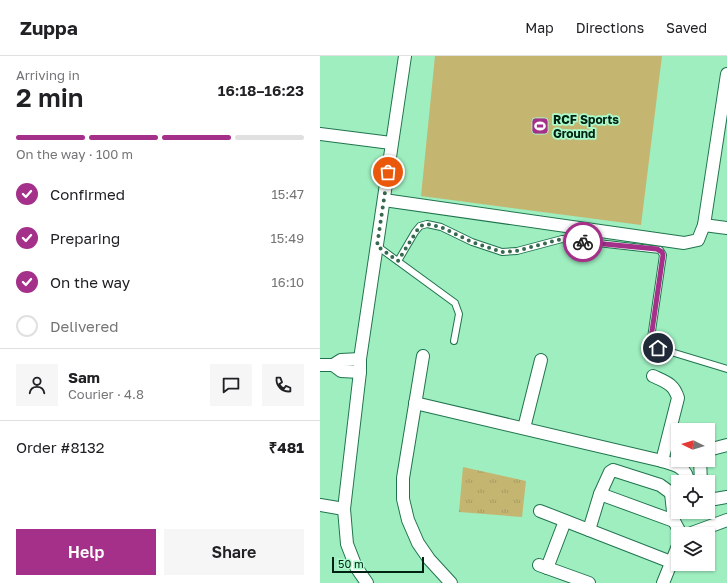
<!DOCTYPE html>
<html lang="en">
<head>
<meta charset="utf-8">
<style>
	body { margin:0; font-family:"Golos Text",sans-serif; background:#f6f6f6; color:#202124; height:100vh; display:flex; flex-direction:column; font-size:15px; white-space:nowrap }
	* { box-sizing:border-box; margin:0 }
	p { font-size:13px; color:#757577 }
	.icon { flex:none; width:22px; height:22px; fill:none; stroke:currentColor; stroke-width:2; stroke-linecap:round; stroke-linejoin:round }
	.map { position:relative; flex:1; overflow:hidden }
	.drawer { display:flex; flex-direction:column; background:#fff; width:320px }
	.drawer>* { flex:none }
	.needle { width:26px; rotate:275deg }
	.tools { position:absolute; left:351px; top:367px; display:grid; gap:8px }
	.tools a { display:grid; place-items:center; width:44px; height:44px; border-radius:0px; background:#fff; box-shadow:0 1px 3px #0004; font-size:20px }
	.scale { position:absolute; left:12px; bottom:10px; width:92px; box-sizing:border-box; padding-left:4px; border:2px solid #002212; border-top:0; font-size:11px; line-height:14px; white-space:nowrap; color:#002212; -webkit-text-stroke:3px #abfbcd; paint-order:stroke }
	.pin { position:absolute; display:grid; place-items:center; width:34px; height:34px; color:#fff; margin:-17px; border:2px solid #fff; border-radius:50%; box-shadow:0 1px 4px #0007 }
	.courier { position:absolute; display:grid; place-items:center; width:40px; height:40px; margin:-20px; border:3px solid #a4308a; border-radius:50%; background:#fff; color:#222; box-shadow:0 1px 5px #0007 }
	.overview em { font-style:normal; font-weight:600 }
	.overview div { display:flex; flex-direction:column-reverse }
	.overview { display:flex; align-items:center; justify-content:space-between; height:68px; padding:0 16px }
	h1 { font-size:26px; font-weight:600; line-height:30px }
	.bar { display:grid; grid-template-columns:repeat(4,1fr); gap:6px 4px; align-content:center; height:48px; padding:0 16px }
	.bar i { height:5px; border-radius:3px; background:#e0e0e0 }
	.bar .selected { background:#a4308a }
	.bar p { grid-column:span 4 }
	.line { display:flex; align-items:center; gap:10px; padding:0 16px; border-top:1px solid #e0e0e0 }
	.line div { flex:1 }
	.round { display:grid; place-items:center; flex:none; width:42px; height:42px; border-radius:0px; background:#f6f6f6 }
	ol { padding:0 16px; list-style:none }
	li { display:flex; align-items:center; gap:12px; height:44px }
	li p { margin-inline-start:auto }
	li .icon { padding:4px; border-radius:50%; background:#a4308a; color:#fff; stroke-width:4 }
	li:last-child { color:#757577 }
	li i { width:22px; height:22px; border:2px solid #e0e0e0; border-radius:50% }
	.primary-button { display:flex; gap:8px; margin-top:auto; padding:8px 16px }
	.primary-button a { flex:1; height:46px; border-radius:0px; background:#a4308a; color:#fff; font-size:16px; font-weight:600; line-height:46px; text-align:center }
	.primary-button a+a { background:#f6f6f6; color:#202124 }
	header { display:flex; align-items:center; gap:24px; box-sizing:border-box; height:56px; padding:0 20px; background:#fff; border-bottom:1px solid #e0e0e0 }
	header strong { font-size:19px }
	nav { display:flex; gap:22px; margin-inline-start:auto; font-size:14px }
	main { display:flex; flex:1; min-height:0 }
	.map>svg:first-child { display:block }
	.grass { fill:url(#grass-tufts) }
	.green { fill:#c4b671 }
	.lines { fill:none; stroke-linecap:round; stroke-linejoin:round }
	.service-casing { stroke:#20744d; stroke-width:8 }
	.minor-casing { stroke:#20744d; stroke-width:14 }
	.service { stroke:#fff; stroke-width:6 }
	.minor { stroke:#fff; stroke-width:12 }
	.done { stroke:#37694f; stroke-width:4; stroke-dasharray:0 7.2 }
	.route { stroke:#a4308a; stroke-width:5 }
	.labels { text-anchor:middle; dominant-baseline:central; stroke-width:3.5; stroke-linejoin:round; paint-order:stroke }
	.poi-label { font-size:12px; font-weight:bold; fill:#002212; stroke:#abfbcd; text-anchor:start }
</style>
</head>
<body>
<header>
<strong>Zuppa</strong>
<nav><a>Map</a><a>Directions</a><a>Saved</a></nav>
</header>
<main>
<section class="drawer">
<div class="overview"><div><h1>2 min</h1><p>Arriving in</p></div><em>16:18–16:23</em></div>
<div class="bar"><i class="selected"></i><i class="selected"></i><i class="selected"></i><i></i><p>On the way · 100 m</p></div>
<ol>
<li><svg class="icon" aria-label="check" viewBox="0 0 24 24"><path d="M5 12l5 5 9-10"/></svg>Confirmed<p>15:47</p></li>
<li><svg class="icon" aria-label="check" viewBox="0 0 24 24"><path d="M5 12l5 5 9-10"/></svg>Preparing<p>15:49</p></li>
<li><svg class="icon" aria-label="check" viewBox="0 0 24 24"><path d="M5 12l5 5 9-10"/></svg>On the way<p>16:10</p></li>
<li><i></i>Delivered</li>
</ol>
<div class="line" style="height:72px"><a class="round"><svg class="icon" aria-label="person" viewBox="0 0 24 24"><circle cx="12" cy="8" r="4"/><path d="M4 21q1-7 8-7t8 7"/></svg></a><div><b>Sam</b><p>Courier · 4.8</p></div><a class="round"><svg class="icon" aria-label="chat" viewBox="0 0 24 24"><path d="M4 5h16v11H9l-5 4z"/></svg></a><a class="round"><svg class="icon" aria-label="phone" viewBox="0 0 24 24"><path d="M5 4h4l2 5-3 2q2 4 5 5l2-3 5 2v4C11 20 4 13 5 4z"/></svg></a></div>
<div class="line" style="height:52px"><div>Order #8132</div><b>₹481</b></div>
<div class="primary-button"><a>Help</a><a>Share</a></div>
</section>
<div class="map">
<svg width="407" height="527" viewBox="0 0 407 527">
	<defs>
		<pattern id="grass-tufts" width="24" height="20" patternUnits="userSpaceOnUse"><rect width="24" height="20" fill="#c4b671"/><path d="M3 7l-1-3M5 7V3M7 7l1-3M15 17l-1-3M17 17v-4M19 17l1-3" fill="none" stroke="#a79c61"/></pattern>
	</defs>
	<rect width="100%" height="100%" fill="#9eeec0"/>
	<polygon class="grass" points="143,411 206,425 202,461 139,456"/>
	<polygon class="green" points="115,0 342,0 321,169 101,140"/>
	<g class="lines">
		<g class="service-casing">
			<g id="service">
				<polyline points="57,190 135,247 139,258 134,285"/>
				<polyline points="78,205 95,176 100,170 107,168 121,171 152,186 182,196 197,195 242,183 340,194 343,199 331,282 333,288 338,292 407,313"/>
			</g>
		</g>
		<g class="minor-casing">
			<g id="minor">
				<polyline points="0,78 71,87"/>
				<polyline points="64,144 364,187 378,184 384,169 407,18"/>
				<polyline points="384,169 407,172"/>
				<polyline points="103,300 83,422 83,443 88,464 98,487 109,503 131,527"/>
				<polyline points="0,309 13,309 21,304 40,303"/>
				<polyline points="13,309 21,315 40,316"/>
				<path d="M333 320C346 326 354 328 358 342L342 405C355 409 367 411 368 426"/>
				<polyline points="95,347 342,405"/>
				<polyline points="204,372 221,304"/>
				<polyline points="388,394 407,389"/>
				<polyline points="380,404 381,426"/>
				<polyline points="280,438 290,416 293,414 340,429 351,437"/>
				<polyline points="358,438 351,437 354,465 361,478"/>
				<polyline points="388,442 395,443 407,441"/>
				<polyline points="0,449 24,453"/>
				<polyline points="220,455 351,506"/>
				<polyline points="269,474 280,438 354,465"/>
				<polyline points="369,478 407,464"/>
				<polyline points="219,509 269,527"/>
				<polyline points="227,512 245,465"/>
				<polyline points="47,527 36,511 27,488 24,453 40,316 40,303 85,0"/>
				<polyline points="343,527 358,490"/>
			</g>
		</g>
		<use href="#service" class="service"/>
		<use href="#minor" class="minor"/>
	</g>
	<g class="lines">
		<polyline class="done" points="68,116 57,190 78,205 96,176 100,170 107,168 121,171 152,186 182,196 196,195 242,183 263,186"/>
		<polyline class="route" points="263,186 337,193 342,196 343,199 331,282 333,288 338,292"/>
	</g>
	<defs>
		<g id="stadium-square" transform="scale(0.9)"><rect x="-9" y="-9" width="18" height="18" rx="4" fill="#a4308a" stroke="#abfbcd"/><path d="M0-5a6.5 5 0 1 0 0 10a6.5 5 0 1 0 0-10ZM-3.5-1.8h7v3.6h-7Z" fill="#fff"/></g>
	</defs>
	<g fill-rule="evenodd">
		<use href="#stadium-square" x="220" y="70"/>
	</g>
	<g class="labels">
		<g class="poi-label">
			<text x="233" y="63">RCF Sports<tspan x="233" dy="14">Ground</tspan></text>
		</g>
	</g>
</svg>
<div class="tools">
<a><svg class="needle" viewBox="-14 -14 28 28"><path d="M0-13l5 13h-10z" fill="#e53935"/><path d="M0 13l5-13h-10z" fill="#757577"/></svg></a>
<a><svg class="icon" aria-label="locate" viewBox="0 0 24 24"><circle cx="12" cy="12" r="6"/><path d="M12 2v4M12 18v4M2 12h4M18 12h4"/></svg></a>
<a><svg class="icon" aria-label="layers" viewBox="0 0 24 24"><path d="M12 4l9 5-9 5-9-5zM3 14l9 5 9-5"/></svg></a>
</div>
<div class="scale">50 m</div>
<div class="pin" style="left:68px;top:116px;background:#ea580c"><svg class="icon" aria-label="bag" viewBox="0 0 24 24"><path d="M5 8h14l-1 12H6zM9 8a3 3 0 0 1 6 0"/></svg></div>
<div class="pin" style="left:338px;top:292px;background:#1f2937"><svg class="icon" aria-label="home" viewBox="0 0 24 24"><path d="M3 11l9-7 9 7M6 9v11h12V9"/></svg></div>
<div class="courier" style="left:263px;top:186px"><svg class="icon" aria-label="bike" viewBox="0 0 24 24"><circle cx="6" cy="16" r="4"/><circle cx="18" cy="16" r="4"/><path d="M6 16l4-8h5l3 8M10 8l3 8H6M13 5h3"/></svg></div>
</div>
</main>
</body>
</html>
